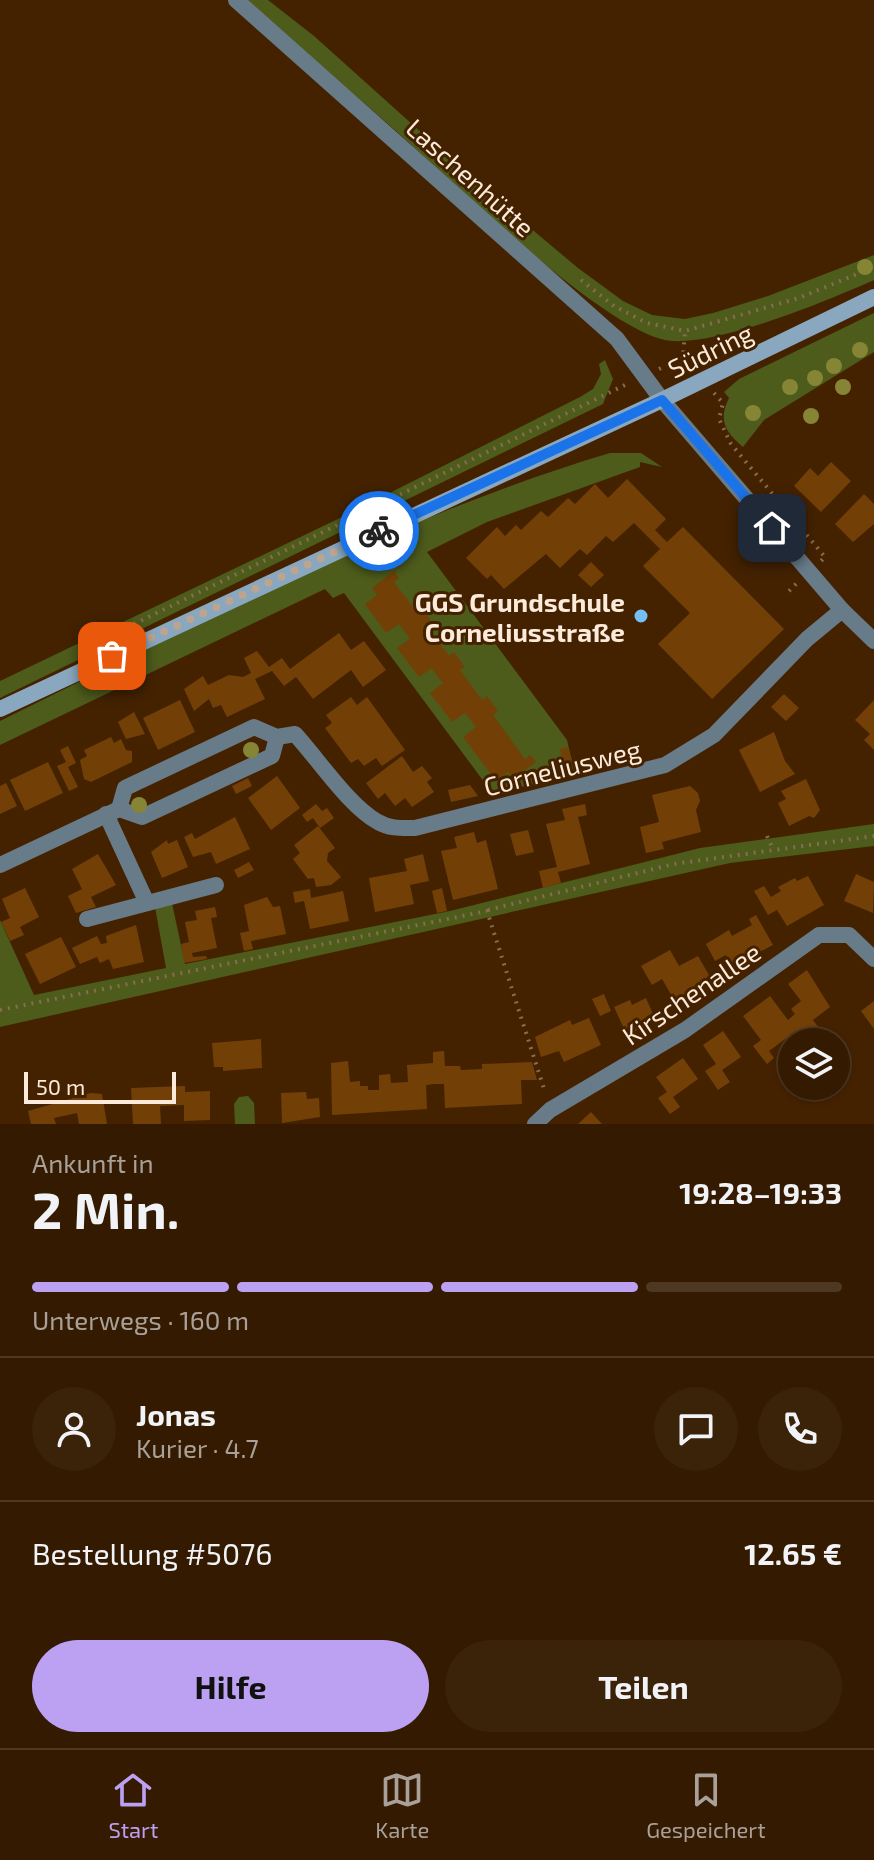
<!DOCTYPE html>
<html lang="de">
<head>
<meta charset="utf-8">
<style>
	body { margin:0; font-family:"Exo 2",sans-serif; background:#3b230a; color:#f1f3f6; height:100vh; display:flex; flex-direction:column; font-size:30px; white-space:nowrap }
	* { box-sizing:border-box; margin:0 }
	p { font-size:26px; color:#a9a199 }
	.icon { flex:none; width:44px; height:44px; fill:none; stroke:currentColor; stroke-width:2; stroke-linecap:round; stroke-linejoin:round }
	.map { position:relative; height:1124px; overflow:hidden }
	.details { display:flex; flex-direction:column; background:#331a00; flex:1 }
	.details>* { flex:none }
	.buttons { position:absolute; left:778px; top:1028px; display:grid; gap:16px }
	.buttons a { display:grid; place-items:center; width:72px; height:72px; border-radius:50%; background:#331a00; box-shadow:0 2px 6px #0004,0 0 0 2px #4e3822; font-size:40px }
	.scale { position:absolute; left:24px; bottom:20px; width:152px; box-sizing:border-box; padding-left:8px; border:4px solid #fceadb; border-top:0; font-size:22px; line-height:28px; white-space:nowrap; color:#fceadb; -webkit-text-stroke:6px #420; paint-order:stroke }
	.pin { position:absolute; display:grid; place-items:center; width:68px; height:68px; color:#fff; margin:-34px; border-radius:16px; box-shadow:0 4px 12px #0006 }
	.courier { position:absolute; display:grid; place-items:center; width:80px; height:80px; margin:-40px; border:6px solid #1a73e8; border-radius:50%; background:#fff; color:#222; box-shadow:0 2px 10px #0007 }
	.head em { font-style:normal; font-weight:700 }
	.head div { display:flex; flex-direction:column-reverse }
	.head { display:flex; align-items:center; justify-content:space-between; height:136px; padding:0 32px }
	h1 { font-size:52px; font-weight:700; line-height:60px }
	.bar { display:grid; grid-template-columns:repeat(4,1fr); gap:12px 8px; align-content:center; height:96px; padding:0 32px }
	.bar i { height:10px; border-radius:6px; background:#4e3822 }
	.bar .on { background:#bca0f2 }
	.bar p { grid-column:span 4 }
	.line { display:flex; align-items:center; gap:20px; padding:0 32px; border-top:2px solid #4e3822 }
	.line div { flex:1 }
	.round { display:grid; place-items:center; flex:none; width:84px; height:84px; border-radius:42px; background:#3b230a }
	.primary-button { display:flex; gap:16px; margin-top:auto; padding:16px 32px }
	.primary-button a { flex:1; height:92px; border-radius:48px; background:#bca0f2; color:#111; font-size:32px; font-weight:700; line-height:92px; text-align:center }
	.primary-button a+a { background:#3b230a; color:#f1f3f6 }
	.tabs { display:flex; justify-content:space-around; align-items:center; height:112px; border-top:2px solid #4e3822; background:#331a00; font-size:22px; color:#a9a199 }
	.tabs a { display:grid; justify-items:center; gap:4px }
	.tabs .on { color:#bca0f2 }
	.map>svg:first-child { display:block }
	.green { fill:#4d5b1b }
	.building { fill:#724007 }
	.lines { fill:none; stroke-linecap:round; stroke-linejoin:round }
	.path { stroke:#886c51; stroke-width:4; stroke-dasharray:2 6; stroke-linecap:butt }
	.street { stroke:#687b89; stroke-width:16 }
	.secondary { stroke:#89a7bf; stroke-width:16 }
	.tree { fill:#858535 }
	.done { stroke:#bca48e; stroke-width:8; stroke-dasharray:0 14.4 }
	.route { stroke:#1a73e8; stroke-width:10 }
	.poi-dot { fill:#74c0f6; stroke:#420; stroke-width:3 }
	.labels { text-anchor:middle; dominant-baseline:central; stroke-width:6; stroke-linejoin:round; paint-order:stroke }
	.street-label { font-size:26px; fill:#fceadb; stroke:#420 }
	.poi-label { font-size:26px; font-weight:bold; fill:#fceadb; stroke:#420; text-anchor:end }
</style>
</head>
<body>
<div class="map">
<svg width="874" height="1124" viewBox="0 0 874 1124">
	<rect width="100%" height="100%" fill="#420"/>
	<g class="green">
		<path d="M243 0H268L314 36 491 195 578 268 623 301 652 315 685 319 713 313 768 296 874 255V280C827 301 723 344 672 341 610 337 447 177 395 130 345 86 294 43 243 0Z"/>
		<path d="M874 313V352L764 420 743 447C725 432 718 420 729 398L724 392 739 379Z"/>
		<polygon points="605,360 613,379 603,404 0,698 0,681 340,518 580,397 593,389 601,374 599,364"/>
		<path d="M610 453H641L662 467 640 462V467L487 522 427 552 567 740 575 774 493 794 344 593 333 598 325 589 0 745V721C198 624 398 516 610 453Z"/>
		<polygon points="874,824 874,846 730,863 0,1027 0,920 34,995 166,968 155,907 172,903 185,964 450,911 700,848"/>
		<polygon points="248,1096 254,1103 255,1124 235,1124 234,1104 239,1097"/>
	</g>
	<g class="building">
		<polygon points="831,462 851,481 821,512 794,486 810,468 818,476"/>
		<polygon points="627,479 666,519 655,530 667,542 683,527 784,629 712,699 658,644 690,613 643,566 660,549 634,523 613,542 606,536 587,555 580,549 560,568 546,554 504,589 491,575 487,579 466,558 497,527 505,536 516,525 521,530 541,511 548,517 568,498 575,504 595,484 608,498"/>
		<polygon points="864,494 874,504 874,524 853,542 835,524"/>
		<polygon points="591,562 604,575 591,587 578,575"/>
		<polygon points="394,571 399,578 394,582 416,611 421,608 427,615 432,622 427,626 449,656 454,652 465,667 460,670 482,700 487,696 498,711 493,715 514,744 525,759 530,755 536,762 513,779 508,772 496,781 463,737 476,727 465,713 452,722 430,693 443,683 437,676 432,668 419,677 397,648 410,639 405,632 399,624 386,633 365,604 377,595 372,588"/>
		<polygon points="339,633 351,650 364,641 386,670 363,687 351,670 313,699 296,677 284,686 272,671 255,679 265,699 227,717 221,705 213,708 209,699 194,711 184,689 203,676 208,685 229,675 243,677 251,673 244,658 257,651 269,667 282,658 290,669"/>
		<polygon points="784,694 799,708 786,721 771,707"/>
		<polygon points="351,697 357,705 367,697 405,750 382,766 376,758 364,766 358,759 351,763 325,728 332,723 326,715"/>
		<polygon points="180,700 195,732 158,750 143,718"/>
		<polygon points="874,700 874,750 864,740 870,734 855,720"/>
		<polygon points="134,712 145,734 126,739 118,722"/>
		<polygon points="774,732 785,761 795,774 760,792 739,750"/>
		<polygon points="111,737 114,743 121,739 126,750 132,751 132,762 91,782 84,779 80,760 87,756 84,750"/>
		<polygon points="68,746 76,763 68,767 78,787 69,791 57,766 66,762 60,750"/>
		<polygon points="568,747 573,765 564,767 560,749"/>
		<polygon points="402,756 413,772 422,766 432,778 427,782 434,792 412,807 405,798 395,806 385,793 378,799 366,783"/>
		<polygon points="48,762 63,793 25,811 10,780"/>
		<polygon points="277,776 300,808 271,830 248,798"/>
		<polygon points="248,778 252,786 236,794 232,786"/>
		<polygon points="806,779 820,810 814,818 809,816 789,826 778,803 786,799 781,791"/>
		<polygon points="6,783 17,806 0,814 0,786"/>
		<polygon points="470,785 478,796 451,802 448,790"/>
		<polygon points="690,786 698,793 700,801 696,810 701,832 662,842 664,849 646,853 640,827 659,822 652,795"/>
		<polygon points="316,804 322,811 327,808 334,818 320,828 313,818 307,822 302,815"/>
		<polygon points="585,804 587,815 578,817 590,864 558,872 561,883 543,888 539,871 557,867 546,824 565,820 562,809"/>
		<polygon points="235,817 250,849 216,864 211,852 193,857 184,837 192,833 195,839"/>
		<polygon points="318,826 335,848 328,853 327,861 341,877 331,885 316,887 314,878 308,879 293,859 300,853 294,845"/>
		<polygon points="528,830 534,852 516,856 510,834"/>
		<polygon points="474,832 477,843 486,840 498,889 453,900 441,851 457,848 454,837"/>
		<polygon points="167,840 168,844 177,840 188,867 162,878 151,852"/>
		<polygon points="98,854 116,885 91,897 96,907 76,913 68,896 82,889 72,869"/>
		<polygon points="423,854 429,881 410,885 414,904 375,912 369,878 407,871 404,859"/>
		<polygon points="249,862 254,870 238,878 234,870"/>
		<polygon points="856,874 874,882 873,913 844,901"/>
		<polygon points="808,876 824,905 787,926 777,910 768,915 754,891 764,886 771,897 781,891 778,887 795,878 797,881"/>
		<polygon points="25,888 39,917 20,927 24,935 10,941 1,922 10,918 2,899"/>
		<polygon points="442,888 447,911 437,913 432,891"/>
		<polygon points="310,889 311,898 343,891 349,921 310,929 304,901 295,903 293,892"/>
		<polygon points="267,897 273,907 280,906 286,934 251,941 253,949 244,951 240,933 249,931 244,905"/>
		<polygon points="215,907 217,917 211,918 217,948 192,953 193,957 206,956 207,959 184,963 181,944 189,942 185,922 197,920 195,911"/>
		<polygon points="756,915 773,945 732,966 726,955 715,961 706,944 729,930 732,936 752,925 749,919"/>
		<polygon points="136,925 144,962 113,969 109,959 100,963 97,957 80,964 72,948 97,936 101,944 107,943 106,936"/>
		<polygon points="61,937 76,967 40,984 25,954"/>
		<polygon points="670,950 679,966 698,956 713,982 676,1003 662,979 652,985 641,966"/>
		<polygon points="807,970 830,1007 813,1020 822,1032 813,1039 808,1033 801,1038 796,1031 769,1051 774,1058 767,1064 753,1046 761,1040 743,1016 770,996 788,1020 795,1014 791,1009 801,1001 788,984"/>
		<polygon points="604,994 611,1011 600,1016 592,999"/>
		<polygon points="646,998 656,1021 627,1035 614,1007 630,1000 632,1005"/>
		<polygon points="874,1001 874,1029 861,1011"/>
		<polygon points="589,1018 601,1045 564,1062 559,1051 541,1057 535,1037 570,1020 572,1025"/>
		<polygon points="723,1031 741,1057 722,1070 730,1082 718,1090 705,1071 716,1064 703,1045"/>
		<polygon points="261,1039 262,1068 223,1071 223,1067 214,1067 212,1043"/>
		<polygon points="444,1051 445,1066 460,1066 461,1070 482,1069 482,1064 532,1062 537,1080 521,1080 522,1104 445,1108 444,1084 434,1084 426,1085 427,1109 332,1115 331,1063 348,1061 350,1082 360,1081 360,1086 368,1086 368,1090 379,1090 379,1075 390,1074 391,1083 408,1082 407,1065 433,1063 433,1052"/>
		<polygon points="683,1058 698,1079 673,1097 680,1107 670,1114 658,1098 667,1092 656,1077"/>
		<polygon points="185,1086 185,1092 210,1091 210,1120 184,1121 184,1105 160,1106 161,1124 133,1124 131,1088"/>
		<polygon points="306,1092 307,1099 319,1098 320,1117 282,1123 281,1093"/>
		<polygon points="91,1093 102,1094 107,1124 79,1124 77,1113 54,1118 56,1124 31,1124 28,1111"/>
		<polygon points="591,1112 602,1124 578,1124"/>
	</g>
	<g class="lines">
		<g class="path">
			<polyline points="581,280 614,306 647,323 685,331 799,298 874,267"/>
			<polyline points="659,369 683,358 685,331"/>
			<polyline points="714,393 723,403 719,419 731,444 825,557 821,561"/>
			<polyline points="789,591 797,583"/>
			<polyline points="134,624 629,383"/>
			<polyline points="767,836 773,849"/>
			<polyline points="488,910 674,864 874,836"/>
			<polyline points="0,1010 487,911 545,1092"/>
		</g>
		<g class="street">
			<polyline points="236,0 617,339 662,400 842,610 874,641"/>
			<path d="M119 809 125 788 254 727 277 737 295 734C318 759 349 806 378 822 390 829 402 828 415 828L665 765 714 735 807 639 842 610"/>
			<polyline points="106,814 147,903"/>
			<polyline points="0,865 119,809 142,817 272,756 277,737"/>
			<polyline points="87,919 216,885"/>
			<polyline points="535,1124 550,1110 685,1030 819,935 849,935 874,959"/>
		</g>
		<polyline class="secondary" points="0,709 662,400 874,297"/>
	</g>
	<g class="tree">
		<circle cx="865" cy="267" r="8"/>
		<circle cx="860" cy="350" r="8"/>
		<circle cx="834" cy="366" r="8"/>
		<circle cx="815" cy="378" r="8"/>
		<circle cx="790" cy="387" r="8"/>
		<circle cx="843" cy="387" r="8"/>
		<circle cx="753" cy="413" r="8"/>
		<circle cx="811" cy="416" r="8"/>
		<circle cx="251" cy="750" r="8"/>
		<circle cx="139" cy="805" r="8"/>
	</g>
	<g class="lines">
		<polyline class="done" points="112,656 379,531"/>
		<polyline class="route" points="379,531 662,400 772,528"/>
	</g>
	<circle class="poi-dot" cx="641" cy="616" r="8"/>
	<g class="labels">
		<g class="street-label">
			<text transform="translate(471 177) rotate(42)">Laschenhütte</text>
			<text transform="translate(710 350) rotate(-26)">Südring</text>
			<text transform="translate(562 767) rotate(-14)">Corneliusweg</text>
			<text transform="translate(691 993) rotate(-34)">Kirschenallee</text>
		</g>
		<g class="poi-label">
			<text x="625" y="601">GGS Grundschule<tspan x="625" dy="30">Corneliusstraße</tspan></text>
		</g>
	</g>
</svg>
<div class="buttons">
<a><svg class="icon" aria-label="layers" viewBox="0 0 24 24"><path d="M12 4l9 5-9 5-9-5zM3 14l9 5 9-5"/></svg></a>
</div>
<div class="scale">50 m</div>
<div class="pin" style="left:112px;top:656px;background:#ea580c"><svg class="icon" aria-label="bag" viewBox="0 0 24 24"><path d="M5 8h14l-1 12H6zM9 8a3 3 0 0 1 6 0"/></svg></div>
<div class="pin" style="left:772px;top:528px;background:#1f2937"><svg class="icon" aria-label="home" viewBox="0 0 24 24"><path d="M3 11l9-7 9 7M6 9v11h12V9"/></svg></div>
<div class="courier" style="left:379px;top:531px"><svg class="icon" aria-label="bike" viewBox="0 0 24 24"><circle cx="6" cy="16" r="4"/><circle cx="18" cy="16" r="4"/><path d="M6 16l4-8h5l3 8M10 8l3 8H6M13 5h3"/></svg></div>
</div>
<section class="details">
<div class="head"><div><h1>2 Min.</h1><p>Ankunft in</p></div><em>19:28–19:33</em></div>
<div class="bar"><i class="on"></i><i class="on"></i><i class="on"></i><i></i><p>Unterwegs · 160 m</p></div>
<div class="line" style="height:144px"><a class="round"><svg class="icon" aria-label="person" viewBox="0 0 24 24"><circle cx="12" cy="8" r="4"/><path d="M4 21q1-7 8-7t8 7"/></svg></a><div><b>Jonas</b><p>Kurier · 4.7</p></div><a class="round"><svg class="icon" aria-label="chat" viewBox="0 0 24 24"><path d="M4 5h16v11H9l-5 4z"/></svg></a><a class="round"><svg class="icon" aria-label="phone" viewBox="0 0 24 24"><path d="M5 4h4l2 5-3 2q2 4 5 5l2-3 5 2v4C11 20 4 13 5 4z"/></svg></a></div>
<div class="line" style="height:104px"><div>Bestellung #5076</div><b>12.65 €</b></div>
<div class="primary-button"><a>Hilfe</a><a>Teilen</a></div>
</section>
<nav class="tabs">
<a class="on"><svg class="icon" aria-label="home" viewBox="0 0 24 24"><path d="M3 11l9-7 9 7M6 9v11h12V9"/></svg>Start</a>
<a><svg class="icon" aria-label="map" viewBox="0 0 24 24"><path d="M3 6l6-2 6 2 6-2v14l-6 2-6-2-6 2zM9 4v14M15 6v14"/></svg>Karte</a>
<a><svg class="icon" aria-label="saved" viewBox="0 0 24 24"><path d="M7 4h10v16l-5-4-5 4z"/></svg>Gespeichert</a>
</nav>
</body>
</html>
